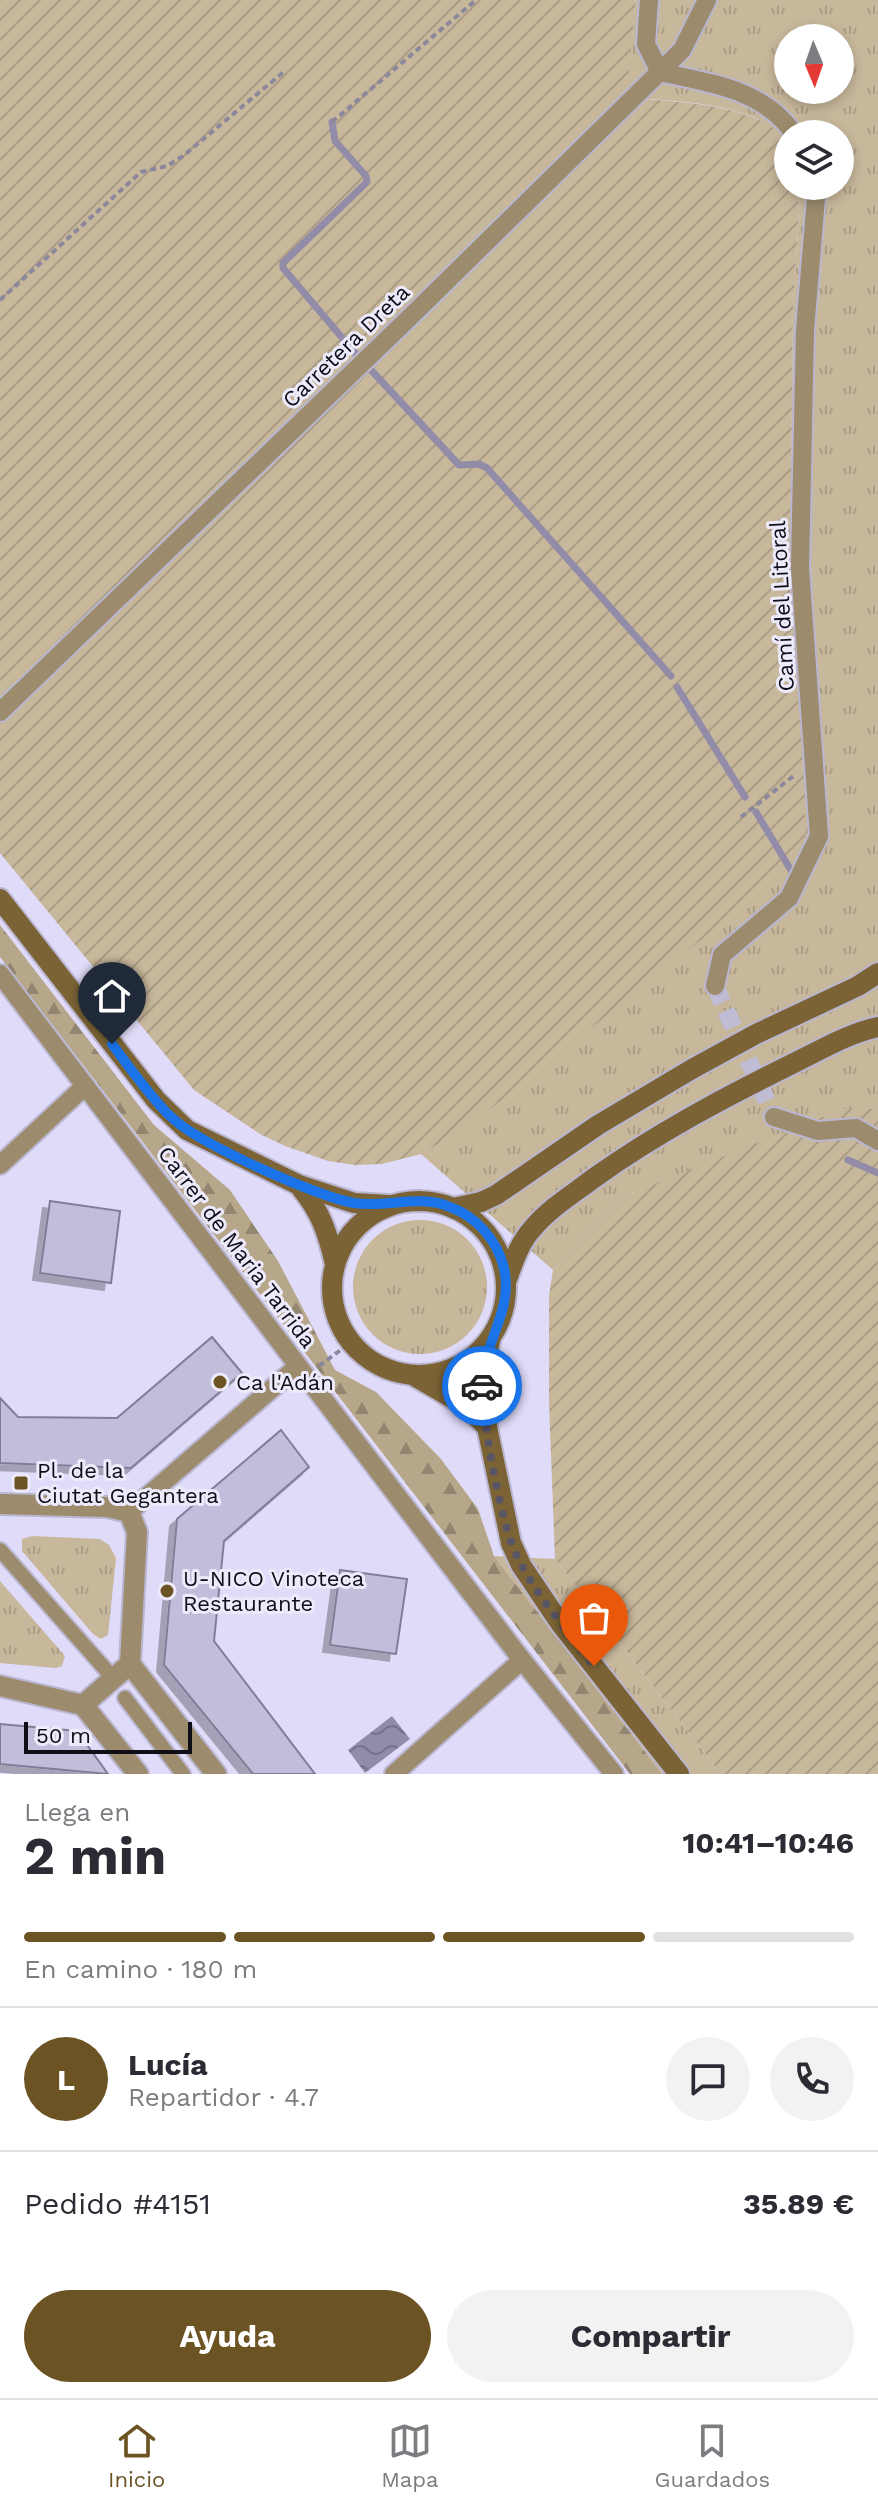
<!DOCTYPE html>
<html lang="es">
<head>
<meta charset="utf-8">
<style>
	body { margin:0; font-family:"Work Sans",sans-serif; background:#f2f2f3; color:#2b2b33; height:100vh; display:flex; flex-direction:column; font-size:30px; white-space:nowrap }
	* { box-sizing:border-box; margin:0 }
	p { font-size:26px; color:#7c7c81 }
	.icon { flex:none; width:44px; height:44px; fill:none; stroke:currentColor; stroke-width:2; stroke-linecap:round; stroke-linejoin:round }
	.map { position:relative; height:1774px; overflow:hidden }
	.side { display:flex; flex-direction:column; background:#fff; flex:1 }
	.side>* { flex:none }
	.needle { width:52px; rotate:178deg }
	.controls { position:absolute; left:774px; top:24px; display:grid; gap:16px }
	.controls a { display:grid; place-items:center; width:80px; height:80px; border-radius:50%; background:#fff; box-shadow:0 4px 12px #0003; font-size:40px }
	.scale { position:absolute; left:24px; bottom:20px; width:168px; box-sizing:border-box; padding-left:8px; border:4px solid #0f0d16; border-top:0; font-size:22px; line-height:28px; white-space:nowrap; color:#0f0d16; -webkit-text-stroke:6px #edeafb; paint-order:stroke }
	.pin { position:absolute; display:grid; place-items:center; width:68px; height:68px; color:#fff; margin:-82px -34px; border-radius:50% 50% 50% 0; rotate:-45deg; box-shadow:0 0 8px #0007 }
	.pin .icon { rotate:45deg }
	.courier { position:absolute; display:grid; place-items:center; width:80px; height:80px; margin:-40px; border:6px solid #1a73e8; border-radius:50%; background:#fff; color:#222; box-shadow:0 2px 10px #0007 }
	.overview em { font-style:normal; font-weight:700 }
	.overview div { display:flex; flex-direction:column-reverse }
	.overview { display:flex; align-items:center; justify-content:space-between; height:136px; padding:0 24px }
	h1 { font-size:52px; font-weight:700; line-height:60px }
	.bar { display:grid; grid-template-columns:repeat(4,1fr); gap:12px 8px; align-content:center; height:96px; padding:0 24px }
	.bar i { height:10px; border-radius:6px; background:#e1e1e2 }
	.bar .active { background:#6b5323 }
	.bar p { grid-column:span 4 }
	.line { display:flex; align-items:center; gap:20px; padding:0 24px; border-top:2px solid #e1e1e2 }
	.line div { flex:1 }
	.round { display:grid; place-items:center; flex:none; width:84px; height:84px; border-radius:42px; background:#f2f2f3 }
	.cta { display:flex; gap:16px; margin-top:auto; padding:16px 24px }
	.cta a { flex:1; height:92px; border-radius:48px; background:#6b5323; color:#fff; font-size:32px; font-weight:700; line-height:92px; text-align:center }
	.cta a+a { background:#f2f2f3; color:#2b2b33 }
	.dock { display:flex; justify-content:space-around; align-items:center; height:112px; border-top:2px solid #e1e1e2; background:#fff; font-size:22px; color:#7c7c81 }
	.dock a { display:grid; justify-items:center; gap:4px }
	.dock .active { color:#6b5323 }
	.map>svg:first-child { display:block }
	.grass { fill:url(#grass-tufts); fill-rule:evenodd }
	.forest { fill:url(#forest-firs) }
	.garden { fill:url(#garden-furrows) }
	.water { fill:url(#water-waves) }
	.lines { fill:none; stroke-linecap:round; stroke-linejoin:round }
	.stream { stroke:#928ca9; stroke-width:7 }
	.building { fill:#c3bddc; stroke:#827d97; stroke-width:2; filter:url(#shadow) }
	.minor-tunnel { stroke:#c1bcd6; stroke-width:18; stroke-dasharray:18 9; stroke-linecap:butt }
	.pedestrian-casing { stroke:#bab6cf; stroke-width:18 }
	.minor-casing { stroke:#bab6cf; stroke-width:22 }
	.tertiary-casing { stroke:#bab6cf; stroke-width:24 }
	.secondary-casing { stroke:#bab6cf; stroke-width:24 }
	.path { stroke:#8b879c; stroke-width:4; stroke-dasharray:6 4; stroke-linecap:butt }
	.pedestrian { stroke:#9c8b6d; stroke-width:14 }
	.minor { stroke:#9c8b6d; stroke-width:18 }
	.tertiary { stroke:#9c8b6d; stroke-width:20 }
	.secondary { stroke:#7b6335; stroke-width:20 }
	.done { stroke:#585565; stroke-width:8; stroke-dasharray:0 14.4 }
	.route { stroke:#1a73e8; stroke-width:10 }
	.poi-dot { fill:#6b5323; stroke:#edeafb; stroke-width:3 }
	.labels { text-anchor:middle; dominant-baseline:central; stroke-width:6; stroke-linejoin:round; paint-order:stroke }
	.street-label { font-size:22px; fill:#0f0d16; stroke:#edeafb }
	.poi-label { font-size:22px; fill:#0f0d16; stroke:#edeafb; text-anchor:start }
</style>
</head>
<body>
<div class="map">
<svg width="878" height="1774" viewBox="0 0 878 1774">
	<defs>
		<pattern id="grass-tufts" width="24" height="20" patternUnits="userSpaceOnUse" patternTransform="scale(2)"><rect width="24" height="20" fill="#c7b79b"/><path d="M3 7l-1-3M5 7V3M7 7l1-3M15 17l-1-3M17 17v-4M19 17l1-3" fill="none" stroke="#aa9c85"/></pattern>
		<pattern id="forest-firs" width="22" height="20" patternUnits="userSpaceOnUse" patternTransform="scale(2)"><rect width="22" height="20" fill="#b7a78a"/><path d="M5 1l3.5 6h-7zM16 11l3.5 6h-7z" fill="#938670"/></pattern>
		<pattern id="garden-furrows" width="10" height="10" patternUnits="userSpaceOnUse" patternTransform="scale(2)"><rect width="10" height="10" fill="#c7b79b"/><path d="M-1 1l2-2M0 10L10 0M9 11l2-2" fill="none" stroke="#aa9c85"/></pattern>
		<pattern id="water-waves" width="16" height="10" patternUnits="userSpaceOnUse" patternTransform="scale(2)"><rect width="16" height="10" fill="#928ca9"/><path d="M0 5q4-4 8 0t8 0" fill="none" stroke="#767189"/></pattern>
		<filter id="shadow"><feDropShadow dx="-7" dy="7" stdDeviation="0" flood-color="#0004"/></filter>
	</defs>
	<rect width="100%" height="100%" fill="#e0dbf8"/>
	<g class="grass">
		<path d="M636 0H878V1110L868 1108 626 1195 553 1270 421 1154 470 1124 805 736 791 487 793 307 799 211 797 186H840V134H788V139C776 131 764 121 750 116 711 101 667 101 625 97ZM788 38H840V90H788Z"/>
		<circle cx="420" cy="1287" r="67"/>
		<polygon points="32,1536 100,1539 109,1545 116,1558 108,1635 101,1639 93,1634 22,1551 22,1539"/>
		<polygon points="494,1556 555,1559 721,1774 662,1774"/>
		<polygon points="0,1581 65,1656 62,1666 56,1668 0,1663"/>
	</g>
	<polygon class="forest" points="0,925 154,1125 230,1190 278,1261 335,1370 376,1392 441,1459 478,1509 494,1556 662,1774 630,1774 0,957"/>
	<g class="garden">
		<path d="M0 0H636L626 97C680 103 743 101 788 138V186H797L799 211 793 308 791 487 805 736V852L763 890 470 1125 421 1154 382 1164 355 1165 328 1161 285 1146 260 1134 194 1090 0 853Z"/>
		<polygon points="868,1108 878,1110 878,1774 721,1774 555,1559 549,1403 549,1296 553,1270 626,1195 843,1109"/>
	</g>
	<polygon class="water" points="392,1716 410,1739 365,1773 348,1750"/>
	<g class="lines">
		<g class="stream">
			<polyline points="332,122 335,141 366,176 367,182 283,263 283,268 361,360"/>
			<polyline points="372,371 459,465 479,464 487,468 671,676"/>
			<polyline points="677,687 745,797"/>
			<polyline points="756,812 792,872"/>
			<polyline points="848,1160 878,1173"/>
		</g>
	</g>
	<g class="building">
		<polygon points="50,1201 120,1211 111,1283 40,1273"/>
		<polygon points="212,1337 242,1373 131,1468 0,1463 0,1398 18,1417 117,1418"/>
		<polygon points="281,1430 309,1467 224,1541 214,1641 315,1774 253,1774 164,1665 177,1519"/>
		<polygon points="340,1570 407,1579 396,1654 330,1645"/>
		<polygon points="0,1724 77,1731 108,1774 0,1764"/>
	</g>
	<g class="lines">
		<polyline class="minor-tunnel" points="715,986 774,1117"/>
		<g class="pedestrian-casing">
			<g id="pedestrian">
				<polyline points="0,1550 106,1670"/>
				<polyline points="125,1698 183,1774"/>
			</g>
		</g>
		<g class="minor-casing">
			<g id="minor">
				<path d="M649 0 646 44 660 72C709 83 764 89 794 134"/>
				<polyline points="0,712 406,321 682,50 707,0"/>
				<polyline points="0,974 522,1660 614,1774"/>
				<polyline points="715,986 722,955 789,898 819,836 800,568 805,330 816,198 814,186"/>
				<polyline points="774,1117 818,1131 856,1128 878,1141"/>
				<polyline points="0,1165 85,1086"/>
				<polyline points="129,1512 297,1367"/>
				<polyline points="394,1774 522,1660"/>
			</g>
		</g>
		<g class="tertiary-casing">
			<g id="tertiary">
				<polyline points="0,1504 107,1507 129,1512 137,1532 130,1664 216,1774"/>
				<polyline points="0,1686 83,1705 130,1664"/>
				<polyline points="83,1705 138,1774"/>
			</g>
		</g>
		<g class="secondary-casing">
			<g id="secondary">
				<polyline points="0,899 156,1100 187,1130 299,1185 354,1203 388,1205"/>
				<path d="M301 1188C321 1212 328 1234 335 1264"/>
				<circle cx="419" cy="1288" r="87"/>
				<polyline points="453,1208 481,1202 496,1195 598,1125 692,1069 756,1034 858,986 878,973"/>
				<path d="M506 1282C513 1263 519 1243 533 1228 550 1208 573 1194 594 1178 657 1133 725 1097 794 1063 821 1050 849 1033 878 1027"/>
				<polyline points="490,1341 484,1367 483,1393 487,1427 511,1543 521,1565 560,1623 679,1774"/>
				<polyline points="416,1377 466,1406 487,1427"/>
			</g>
		</g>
		<g class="path">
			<polyline points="332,122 476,0"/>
			<polyline points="0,300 141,172 167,166 183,156 286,70"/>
			<polyline points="741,817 796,774"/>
			<polyline points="319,1366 350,1343"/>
		</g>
		<use href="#pedestrian" class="pedestrian"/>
		<use href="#minor" class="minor"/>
		<use href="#tertiary" class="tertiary"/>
		<use href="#secondary" class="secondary"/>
	</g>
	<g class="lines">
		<path class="done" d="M482 1386C485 1430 500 1529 522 1566 542 1602 569 1634 594 1666"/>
		<path class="route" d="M112 1044C130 1068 148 1094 169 1115 196 1143 315 1196 354 1203 387 1208 419 1194 450 1207 477 1217 497 1240 504 1268 514 1311 482 1344 482 1386"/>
	</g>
	<g class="poi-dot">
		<circle cx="220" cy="1382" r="8"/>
		<rect x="13" y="1475" width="16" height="16" rx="4"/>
		<circle cx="167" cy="1591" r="8"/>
	</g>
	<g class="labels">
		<g class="street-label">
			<text transform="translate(346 346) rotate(-44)">Carretera Dreta</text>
			<text transform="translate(782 606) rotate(-93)">Camí del Litoral</text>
			<text transform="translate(237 1247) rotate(53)">Carrer de Maria Tarrida</text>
		</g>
		<g class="poi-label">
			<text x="236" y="1382">Ca l'Adán</text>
			<text x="37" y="1470">Pl. de la<tspan x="37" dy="25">Ciutat Gegantera</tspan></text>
			<text x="183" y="1578">U-NICO Vinoteca<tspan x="183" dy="25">Restaurante</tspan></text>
		</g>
	</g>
</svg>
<div class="controls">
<a><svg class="needle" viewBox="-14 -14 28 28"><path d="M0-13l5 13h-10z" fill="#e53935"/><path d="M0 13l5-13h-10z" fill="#7c7c81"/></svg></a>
<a><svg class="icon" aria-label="layers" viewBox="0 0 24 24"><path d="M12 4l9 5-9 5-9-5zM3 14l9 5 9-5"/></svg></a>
</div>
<div class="scale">50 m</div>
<div class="pin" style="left:594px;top:1666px;background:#ea580c"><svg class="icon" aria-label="bag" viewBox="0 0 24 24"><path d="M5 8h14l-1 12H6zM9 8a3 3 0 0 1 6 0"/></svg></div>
<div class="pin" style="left:112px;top:1044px;background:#1f2937"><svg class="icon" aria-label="home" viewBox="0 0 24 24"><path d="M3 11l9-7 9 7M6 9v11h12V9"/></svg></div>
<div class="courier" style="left:482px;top:1386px"><svg class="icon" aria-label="car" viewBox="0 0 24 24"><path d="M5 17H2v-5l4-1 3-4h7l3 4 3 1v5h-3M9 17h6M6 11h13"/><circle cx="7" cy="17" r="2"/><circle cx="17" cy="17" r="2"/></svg></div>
</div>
<section class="side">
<div class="overview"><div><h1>2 min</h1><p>Llega en</p></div><em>10:41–10:46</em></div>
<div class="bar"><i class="active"></i><i class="active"></i><i class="active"></i><i></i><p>En camino · 180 m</p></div>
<div class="line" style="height:144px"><b class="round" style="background:#6b5323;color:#fff">L</b><div><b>Lucía</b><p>Repartidor · 4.7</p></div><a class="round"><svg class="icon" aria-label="chat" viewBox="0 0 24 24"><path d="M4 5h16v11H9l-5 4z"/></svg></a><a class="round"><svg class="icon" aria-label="phone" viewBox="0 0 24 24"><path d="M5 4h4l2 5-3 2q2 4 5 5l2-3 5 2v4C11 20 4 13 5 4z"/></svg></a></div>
<div class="line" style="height:104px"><div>Pedido #4151</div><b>35.89 €</b></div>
<div class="cta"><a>Ayuda</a><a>Compartir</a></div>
</section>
<nav class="dock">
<a class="active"><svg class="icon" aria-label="home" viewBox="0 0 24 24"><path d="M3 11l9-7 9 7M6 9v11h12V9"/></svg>Inicio</a>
<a><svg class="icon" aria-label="map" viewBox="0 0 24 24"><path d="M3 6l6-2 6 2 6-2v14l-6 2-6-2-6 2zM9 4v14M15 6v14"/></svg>Mapa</a>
<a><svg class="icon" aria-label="saved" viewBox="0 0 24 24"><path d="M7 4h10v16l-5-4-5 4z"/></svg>Guardados</a>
</nav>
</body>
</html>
